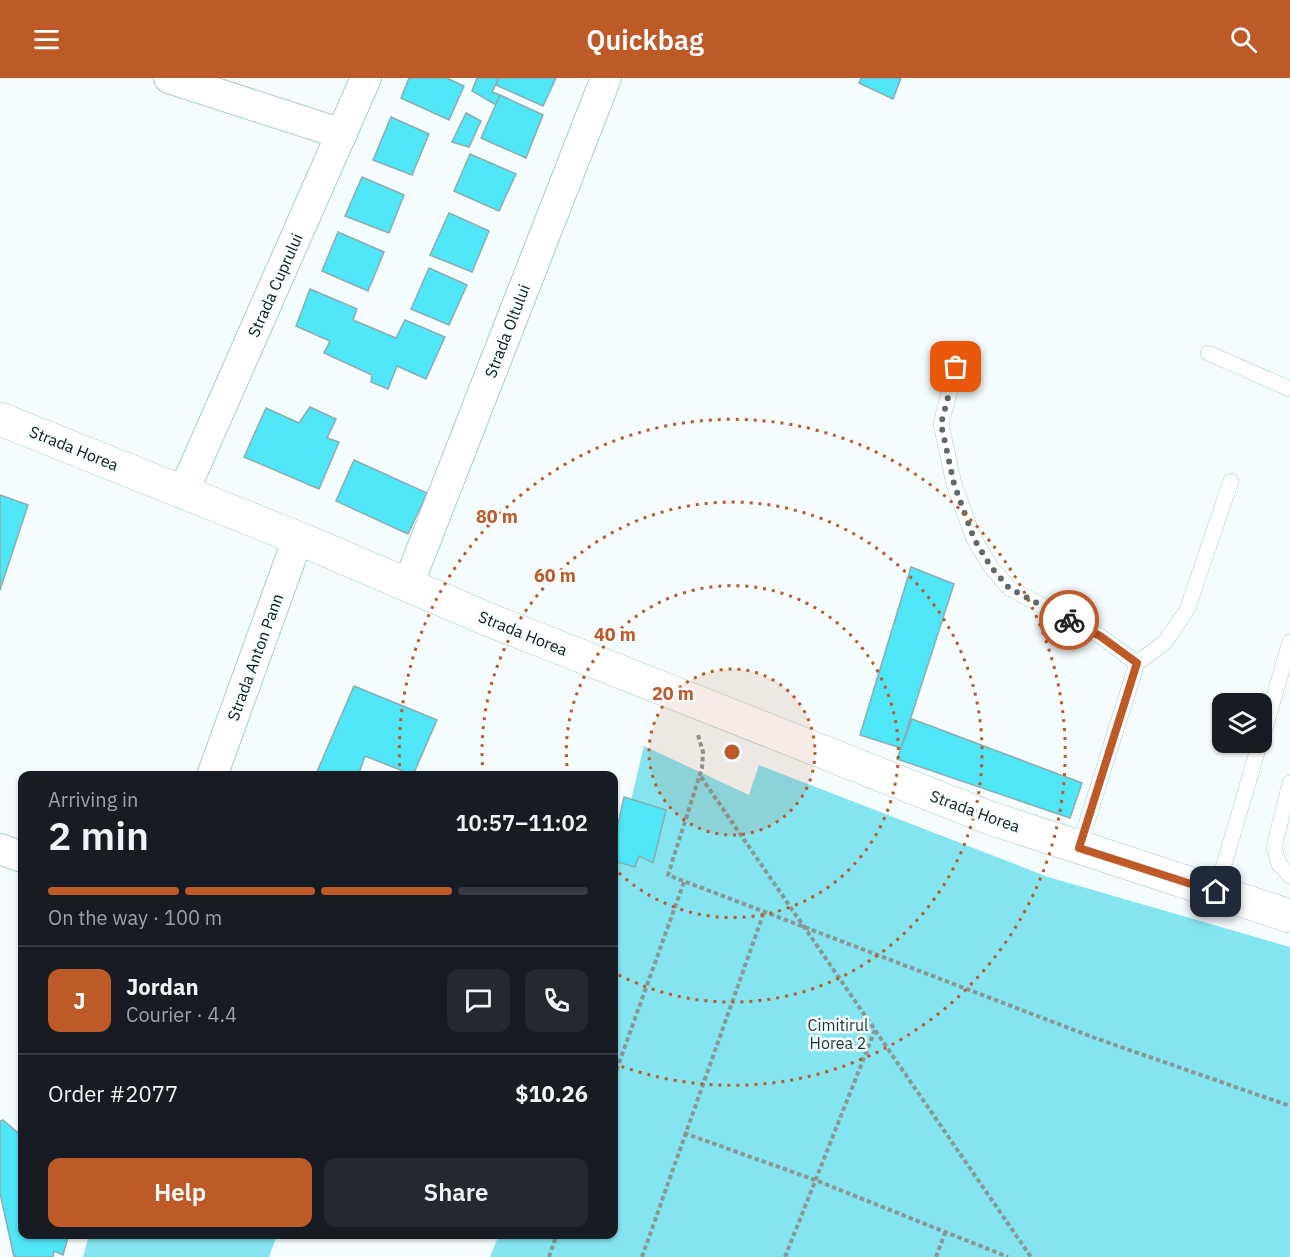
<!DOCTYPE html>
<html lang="en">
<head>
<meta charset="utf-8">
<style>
	body { margin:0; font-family:"IBM Plex Sans",sans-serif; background:#242831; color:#f1f3f6; height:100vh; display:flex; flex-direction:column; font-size:22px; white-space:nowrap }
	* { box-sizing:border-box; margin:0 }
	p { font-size:20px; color:#9ea1a6 }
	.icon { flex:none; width:33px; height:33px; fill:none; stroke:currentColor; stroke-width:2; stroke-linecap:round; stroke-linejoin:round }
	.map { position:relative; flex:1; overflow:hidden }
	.panel { position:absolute; left:18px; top:693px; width:600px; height:468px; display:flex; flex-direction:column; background:#171b24; border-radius:12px; box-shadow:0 2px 4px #0004 }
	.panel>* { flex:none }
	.fabs { position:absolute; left:1212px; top:615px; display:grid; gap:12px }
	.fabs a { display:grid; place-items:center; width:60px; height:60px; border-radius:12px; background:#171b24; box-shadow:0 2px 4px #0004; font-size:30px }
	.pin { position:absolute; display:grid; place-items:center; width:51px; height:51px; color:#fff; margin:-26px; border-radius:12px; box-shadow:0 3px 9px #0006 }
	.courier { position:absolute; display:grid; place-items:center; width:60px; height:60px; margin:-30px; border:4px solid #be5928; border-radius:50%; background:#fff; color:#222; box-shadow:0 2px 8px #0007 }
	.headline em { font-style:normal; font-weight:600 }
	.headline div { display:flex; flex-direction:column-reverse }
	.headline { display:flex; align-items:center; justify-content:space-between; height:102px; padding:0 30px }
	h1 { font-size:39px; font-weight:600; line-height:45px }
	.bar { display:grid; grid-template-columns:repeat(4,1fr); gap:9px 6px; align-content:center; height:72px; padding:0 30px }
	.bar i { height:8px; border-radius:4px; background:#363941 }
	.bar .current { background:#be5928 }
	.bar p { grid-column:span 4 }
	.line { display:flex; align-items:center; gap:15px; padding:0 30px; border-top:2px solid #363941 }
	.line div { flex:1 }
	.round { display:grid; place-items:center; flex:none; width:63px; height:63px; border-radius:12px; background:#242831 }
	.action { display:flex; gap:12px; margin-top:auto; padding:12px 30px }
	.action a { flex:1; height:69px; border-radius:12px; background:#be5928; color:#fff; font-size:24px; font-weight:600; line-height:69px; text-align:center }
	.action a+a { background:#242831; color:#f1f3f6 }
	header { display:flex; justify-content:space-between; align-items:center; height:78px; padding:0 30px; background:#be5928; color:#fff; font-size:27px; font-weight:600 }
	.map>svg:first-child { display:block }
	.green { fill:#84e4ef }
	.building { fill:#4fe6f7; stroke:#8aadb1; stroke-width:1.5 }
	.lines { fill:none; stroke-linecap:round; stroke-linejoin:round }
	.service-casing { stroke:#a9cdd2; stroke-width:16 }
	.minor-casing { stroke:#a9cdd2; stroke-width:32 }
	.tertiary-casing { stroke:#a9cdd2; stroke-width:34 }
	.path { stroke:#8c9697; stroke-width:4; stroke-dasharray:4.5 3; stroke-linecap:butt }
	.service { stroke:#fff; stroke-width:15 }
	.minor { stroke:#fff; stroke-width:30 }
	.tertiary { stroke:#fff; stroke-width:33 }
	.done { stroke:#5f6a6b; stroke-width:6; stroke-dasharray:0 10.8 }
	.route { stroke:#be5928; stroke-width:8 }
	.ring { fill:none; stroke:#be5928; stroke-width:3; stroke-dasharray:3 6 }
	.labels { text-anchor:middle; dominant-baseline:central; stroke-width:5; stroke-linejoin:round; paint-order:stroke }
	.street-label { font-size:16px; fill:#0e1b1d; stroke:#f5fcfd }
	.park-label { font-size:16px; fill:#1e373a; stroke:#f5fcfd }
	.centre { fill:#be5928; stroke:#f5fcfd; stroke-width:3 }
	.ring-label { font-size:18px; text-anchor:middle; font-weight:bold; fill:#be5928; stroke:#f5fcfd; stroke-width:5; stroke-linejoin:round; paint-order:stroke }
</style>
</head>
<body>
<header><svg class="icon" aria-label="menu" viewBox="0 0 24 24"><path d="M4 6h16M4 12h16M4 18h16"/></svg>Quickbag<svg class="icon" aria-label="search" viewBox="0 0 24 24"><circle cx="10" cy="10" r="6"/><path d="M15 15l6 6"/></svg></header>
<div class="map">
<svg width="1290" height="1179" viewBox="0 0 1290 1179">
	<rect width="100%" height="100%" fill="#f5fcfd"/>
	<g class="green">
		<polygon points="644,668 749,717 759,687 1048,799 1290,869 1290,1179 490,1179 499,1157 614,1156 614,792"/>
		<polygon points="89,1157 90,1156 277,1157 269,1179 83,1179"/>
	</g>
	<g class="building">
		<polygon points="409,0 447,0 464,8 449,42 401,20"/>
		<polygon points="477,0 499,0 492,14 500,17 496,27 472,13"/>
		<polygon points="499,0 556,0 543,28 496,7"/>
		<polygon points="861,0 901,0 893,21 859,5"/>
		<polygon points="500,17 543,37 526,80 481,60"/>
		<polygon points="466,35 481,43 469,69 452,64"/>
		<polygon points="391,39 429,56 412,97 373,82"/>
		<polygon points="470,76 516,96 499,133 454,113"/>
		<polygon points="362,99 404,117 389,155 345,138"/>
		<polygon points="449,135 489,153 472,194 430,177"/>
		<polygon points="338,154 384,174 368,213 322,193"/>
		<polygon points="429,190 467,207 449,247 411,231"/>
		<polygon points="310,211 357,231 353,242 396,260 405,242 445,259 426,301 397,288 388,311 371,304 372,297 324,275 330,263 296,248"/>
		<polygon points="310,329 336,341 327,360 339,364 319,411 244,379 266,330 299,345"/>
		<polygon points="354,382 427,415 408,456 336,423"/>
		<polygon points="0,417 28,427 0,512"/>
		<polygon points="911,489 954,506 901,670 860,657"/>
		<polygon points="354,608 437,642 413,697 365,678 358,698 316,696"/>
		<polygon points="912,641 1082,705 1070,740 897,681"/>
		<polygon points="624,719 666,732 653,785 639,778 635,789 614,783 614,764"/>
		<polygon points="3,1042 22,1058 22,1156 69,1156 63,1177 54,1173 53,1179 14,1179 0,1115 0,1043"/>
	</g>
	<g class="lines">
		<g class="service-casing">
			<g id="service">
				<polyline points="1208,275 1290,311"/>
				<polyline points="956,289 941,346 954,406 974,461 991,489 1009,510 1100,558 1137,585"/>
				<polyline points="1262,661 1290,564"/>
				<polyline points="1290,705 1274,769 1279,786 1290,798"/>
				<polyline points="1079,769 1137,585 1165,564 1187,532 1231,403"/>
				<polyline points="1216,814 1260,664"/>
			</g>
		</g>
		<g class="minor-casing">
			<g id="minor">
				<polyline points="169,0 342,56"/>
				<polyline points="183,415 366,0"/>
				<polyline points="408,507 606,0"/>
				<polyline points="212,698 298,460"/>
				<polyline points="0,771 22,779"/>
			</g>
		</g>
		<g class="tertiary-casing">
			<polyline id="tertiary" points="0,341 298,460 492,543 990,740 1290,838"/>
		</g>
		<g class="path">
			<polyline points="698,657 703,674 702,690 668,797 1095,960 1290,1028"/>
			<polyline points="701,699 1031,1179"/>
			<polyline points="614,999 684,804"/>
			<polyline points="684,1055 815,1102 1008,1179"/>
			<polyline points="549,1179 557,1156"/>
			<polyline points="642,1179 764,834"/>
			<polyline points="785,1179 875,952"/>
			<polyline points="936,1179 945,1155"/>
		</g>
		<use href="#service" class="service"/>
		<use href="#minor" class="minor"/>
		<use href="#tertiary" class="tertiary"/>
	</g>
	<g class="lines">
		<polyline class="done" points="956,289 941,346 954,406 974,461 991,489 1009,510 1069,542"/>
		<polyline class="route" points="1069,542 1100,558 1137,585 1079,770 1216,814"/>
	</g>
	<circle cx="732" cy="674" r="83" fill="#be5928" fill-opacity=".12"/>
	<g class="ring">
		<circle cx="732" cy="674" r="83"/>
		<path d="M568 697A166 166 0 1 1 614 790"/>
		<path d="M483 696A250 250 0 1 1 615 895"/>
		<path d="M400 697A333 333 0 1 1 615 986"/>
	</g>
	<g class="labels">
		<g class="street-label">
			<text transform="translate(275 207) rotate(-66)">Strada Cuprului</text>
			<text transform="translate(507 253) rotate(-69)">Strada Oltului</text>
			<text transform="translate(74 370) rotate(22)">Strada Horea</text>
			<text transform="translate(523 555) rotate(22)">Strada Horea</text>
			<text transform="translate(255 579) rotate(-70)">Strada Anton Pann</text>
			<text transform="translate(975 733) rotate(20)">Strada Horea</text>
		</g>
		<g class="park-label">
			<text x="838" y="947">Cimitirul<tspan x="838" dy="18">Horea 2</tspan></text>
		</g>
	</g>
	<circle cx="732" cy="674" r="9" class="centre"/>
	<g class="ring-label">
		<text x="497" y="445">80 m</text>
		<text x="555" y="504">60 m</text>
		<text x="615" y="563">40 m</text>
		<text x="673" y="622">20 m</text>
	</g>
</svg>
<div class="fabs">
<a><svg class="icon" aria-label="layers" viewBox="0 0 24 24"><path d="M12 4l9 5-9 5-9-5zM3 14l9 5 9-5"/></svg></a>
</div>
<div class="pin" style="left:956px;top:289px;background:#ea580c"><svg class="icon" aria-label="bag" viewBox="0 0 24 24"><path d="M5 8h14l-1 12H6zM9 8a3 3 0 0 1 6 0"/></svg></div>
<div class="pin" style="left:1216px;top:814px;background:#1f2937"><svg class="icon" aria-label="home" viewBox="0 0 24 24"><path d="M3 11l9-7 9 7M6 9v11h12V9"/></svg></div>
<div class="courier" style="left:1069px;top:542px"><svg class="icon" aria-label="bike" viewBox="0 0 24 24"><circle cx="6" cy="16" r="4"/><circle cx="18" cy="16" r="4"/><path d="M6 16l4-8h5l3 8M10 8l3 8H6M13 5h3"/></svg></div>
<section class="panel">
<div class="headline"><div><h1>2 min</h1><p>Arriving in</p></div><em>10:57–11:02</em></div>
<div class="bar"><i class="current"></i><i class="current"></i><i class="current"></i><i></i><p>On the way · 100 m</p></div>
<div class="line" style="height:108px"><b class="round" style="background:#be5928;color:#fff">J</b><div><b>Jordan</b><p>Courier · 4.4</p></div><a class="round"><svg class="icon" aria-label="chat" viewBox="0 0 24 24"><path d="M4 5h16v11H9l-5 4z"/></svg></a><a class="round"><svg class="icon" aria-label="phone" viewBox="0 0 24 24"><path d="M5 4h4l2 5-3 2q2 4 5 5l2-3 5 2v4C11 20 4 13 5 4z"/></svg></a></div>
<div class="line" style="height:78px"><div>Order #2077</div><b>$10.26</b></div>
<div class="action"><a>Help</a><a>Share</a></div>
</section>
</div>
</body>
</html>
